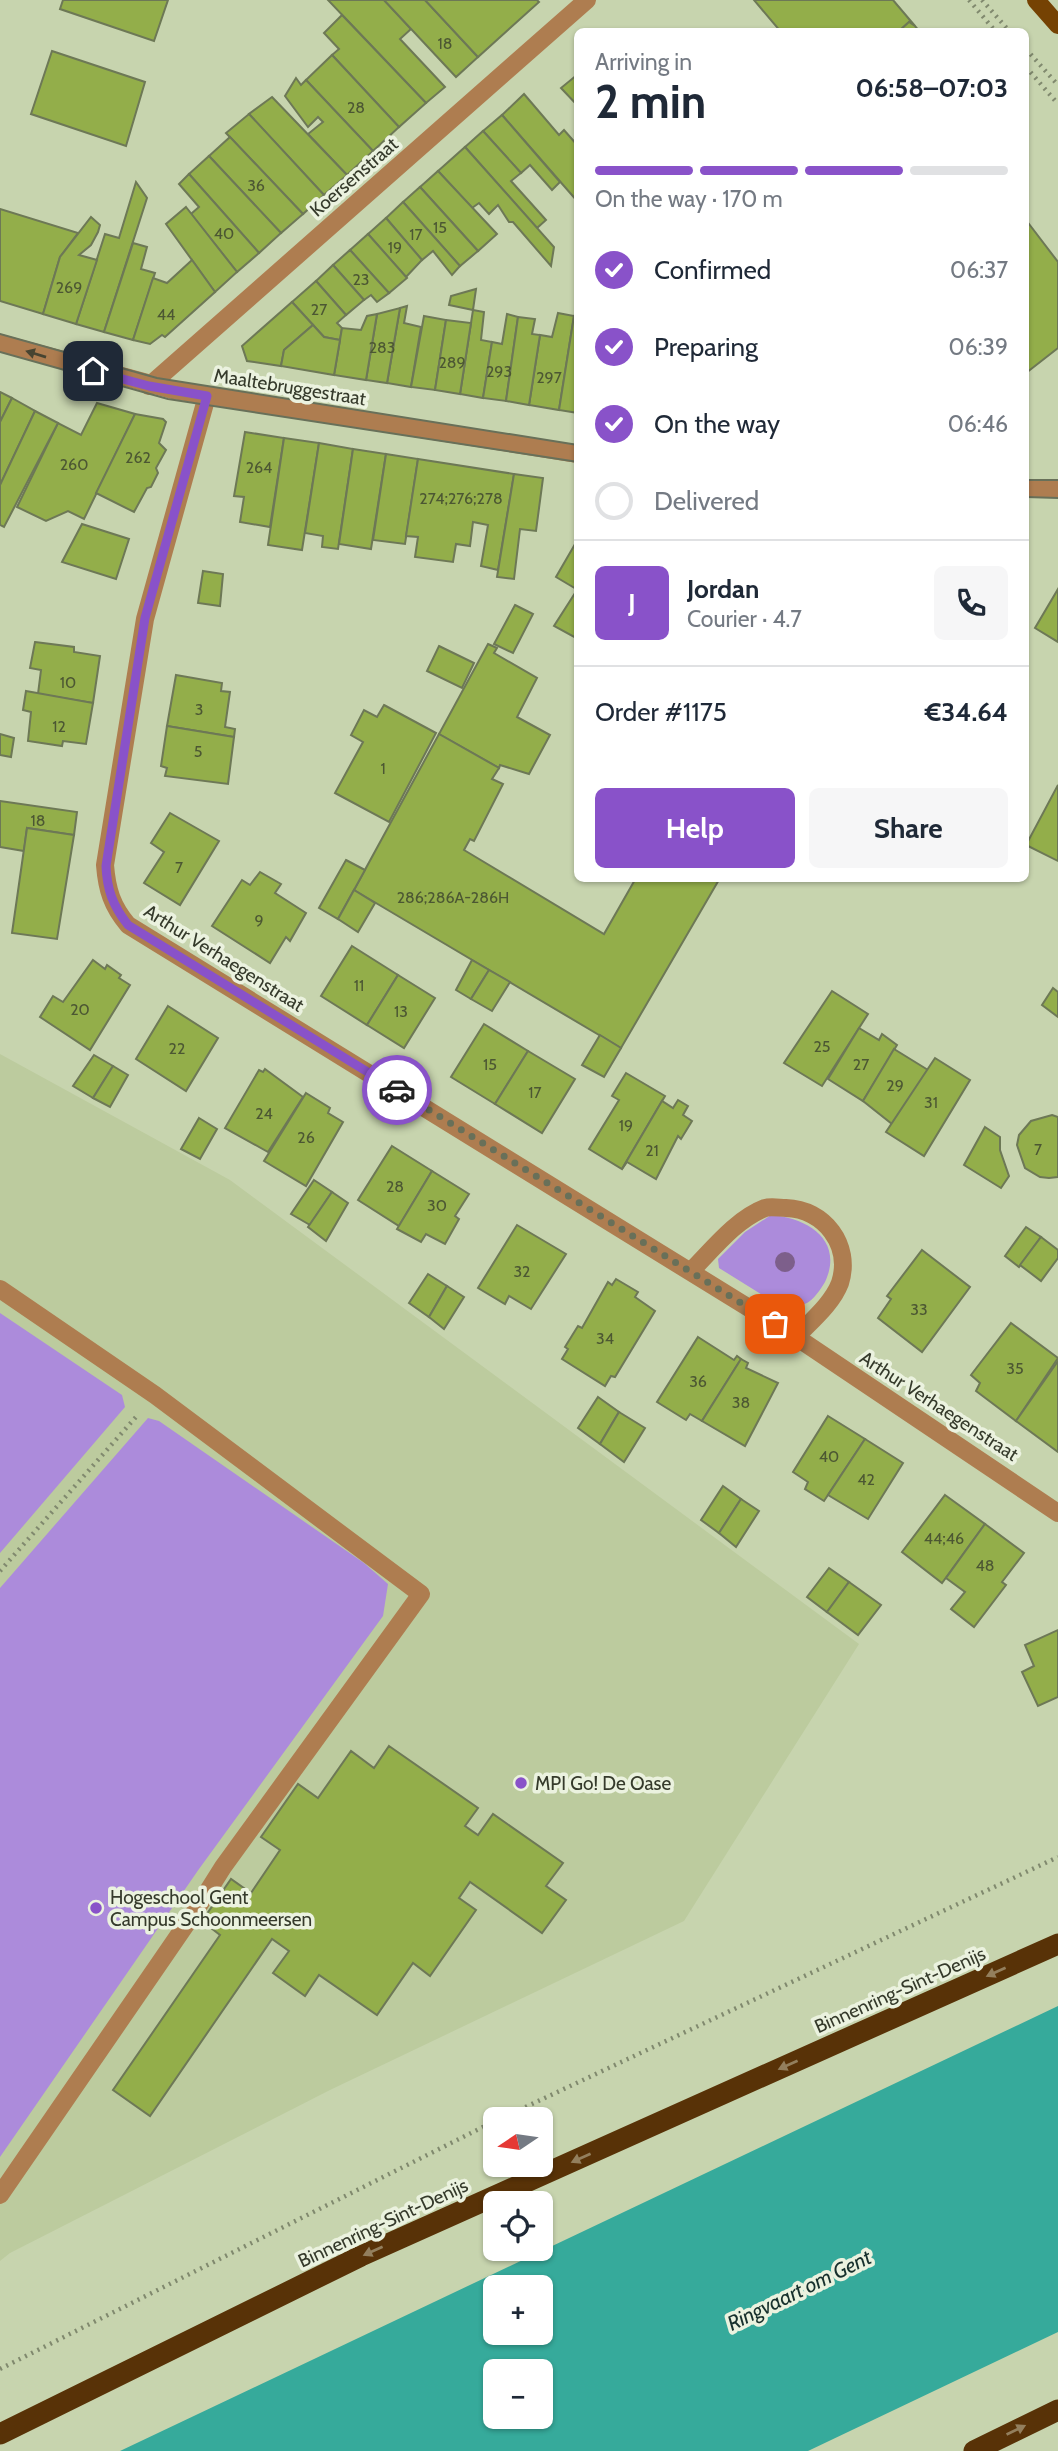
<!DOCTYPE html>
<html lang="en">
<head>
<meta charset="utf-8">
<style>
	body { margin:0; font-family:Cabin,sans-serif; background:#f6f6f7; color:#1f2937; height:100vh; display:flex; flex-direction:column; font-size:26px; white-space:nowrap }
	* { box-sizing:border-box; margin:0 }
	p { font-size:23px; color:#747a83 }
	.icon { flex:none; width:38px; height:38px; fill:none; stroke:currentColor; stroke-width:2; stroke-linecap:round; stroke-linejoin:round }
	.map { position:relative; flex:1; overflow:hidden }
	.side { position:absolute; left:574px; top:28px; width:455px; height:854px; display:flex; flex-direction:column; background:#fff; border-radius:10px; box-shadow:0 2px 5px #0004 }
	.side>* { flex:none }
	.needle { width:46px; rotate:257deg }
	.controls { position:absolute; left:483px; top:2107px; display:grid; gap:14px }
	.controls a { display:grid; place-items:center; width:70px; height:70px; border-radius:10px; background:#fff; box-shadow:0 2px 5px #0004; font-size:35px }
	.pin { position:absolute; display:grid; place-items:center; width:60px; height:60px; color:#fff; margin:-30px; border-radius:14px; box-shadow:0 4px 10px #0006 }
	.courier { position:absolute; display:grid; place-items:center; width:70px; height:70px; margin:-35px; border:5px solid #8952c9; border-radius:50%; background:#fff; color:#222; box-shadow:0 2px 9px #0007 }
	.overview em { font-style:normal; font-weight:700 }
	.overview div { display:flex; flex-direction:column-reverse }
	.overview { display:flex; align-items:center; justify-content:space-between; height:119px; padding:0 21px }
	h1 { font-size:46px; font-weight:700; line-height:52px }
	.bar { display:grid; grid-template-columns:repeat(4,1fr); gap:10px 7px; align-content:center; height:84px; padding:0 21px }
	.bar i { height:9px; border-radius:5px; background:#e0e1e3 }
	.bar .on { background:#8952c9 }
	.bar p { grid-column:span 4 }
	.line { display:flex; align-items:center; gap:18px; padding:0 21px; border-top:2px solid #e0e1e3 }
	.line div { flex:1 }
	.round { display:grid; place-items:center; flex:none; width:74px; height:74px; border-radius:10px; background:#f6f6f7 }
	ol { padding:0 21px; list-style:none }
	li { display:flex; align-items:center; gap:21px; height:77px }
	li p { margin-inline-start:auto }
	li .icon { padding:7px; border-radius:50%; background:#8952c9; color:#fff; stroke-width:4 }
	li:last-child { color:#747a83 }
	li i { width:38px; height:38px; border:4px solid #e0e1e3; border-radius:50% }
	.button { display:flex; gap:14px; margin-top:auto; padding:14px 21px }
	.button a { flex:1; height:80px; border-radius:10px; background:#8952c9; color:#fff; font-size:28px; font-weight:700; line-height:80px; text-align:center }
	.button a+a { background:#f6f6f7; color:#1f2937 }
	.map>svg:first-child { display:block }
	.built { fill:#bccb9e }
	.green { fill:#ac8bdb }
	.water { fill:#36aa9b; fill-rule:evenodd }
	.building { fill:#93ae4a; stroke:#6d7856; stroke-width:2 }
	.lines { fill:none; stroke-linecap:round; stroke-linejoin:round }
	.path { stroke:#80896e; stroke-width:4.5; stroke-dasharray:2 5; stroke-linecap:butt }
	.minor { stroke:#ae7d50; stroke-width:18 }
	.major { stroke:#754203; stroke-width:18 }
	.highway { stroke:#583207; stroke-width:21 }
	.tram { stroke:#687059; stroke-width:2 }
	.tree { fill:#7d5f8b }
	.oneway { fill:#474431 }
	.oneway2 { fill:#937f5d }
	.done { stroke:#687059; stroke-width:7; stroke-dasharray:0 12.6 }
	.route { stroke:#8952c9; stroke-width:9 }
	.poi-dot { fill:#8952c9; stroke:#ebf2df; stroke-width:2.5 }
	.labels { text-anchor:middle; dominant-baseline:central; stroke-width:7; stroke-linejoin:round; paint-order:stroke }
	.number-label { font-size:16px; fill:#4c5733 }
	.street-label { font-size:19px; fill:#353a2b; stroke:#ebf2df }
	.poi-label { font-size:19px; fill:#353a2b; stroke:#ebf2df; text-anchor:start }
	.water-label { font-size:21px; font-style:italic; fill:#17302c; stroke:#ebf2df }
</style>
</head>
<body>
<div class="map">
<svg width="1058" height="2451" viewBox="0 0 1058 2451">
	<rect width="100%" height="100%" fill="#c7d4ae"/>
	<polygon class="built" points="0,1054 230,1180 859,1644 684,1921 330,2090 10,2253 0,2261"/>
	<g class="green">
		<path d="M771 1215C809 1218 844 1241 825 1282 821 1289 813 1300 807 1303 800 1306 792 1307 785 1309L719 1268 718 1259 745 1232Z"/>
		<polygon points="0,1313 122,1395 125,1407 0,1553"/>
		<polygon points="148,1418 159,1421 364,1563 388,1584 383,1616 199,1869 0,2157 0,1588"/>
	</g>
	<path class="water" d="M1058 2006V2332L808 2451H120ZM495 2287H541V2333H495ZM495 2371H541V2417H495Z"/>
	<g class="building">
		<polygon points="63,0 168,0 154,41 60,9"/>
		<polygon points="328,0 384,0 411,29 400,39 445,87 426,103"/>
		<polygon points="384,0 425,0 478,57 456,77"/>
		<polygon points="425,0 537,0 539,2 478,57"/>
		<polygon points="754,0 893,0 915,26 909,22 898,32 781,32"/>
		<polygon points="342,15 426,103 399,127 332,55 339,49 324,33"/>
		<polygon points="909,22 915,26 920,32 898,32"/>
		<polygon points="52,51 145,82 126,146 31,114"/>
		<polygon points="332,55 399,127 373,151 306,80"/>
		<polygon points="578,74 578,106 561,88"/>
		<polygon points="296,78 301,85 306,80 373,151 347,175 308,134 323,122 318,117 308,127 285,96"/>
		<polygon points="524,94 559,135 564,130 578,146 578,202 502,115"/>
		<polygon points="272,97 347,175 324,195 249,114"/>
		<polygon points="249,114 324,195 303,214 226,133"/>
		<polygon points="502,115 560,182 552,190 530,165 521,173 483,131"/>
		<polygon points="483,131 521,173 511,181 546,220 537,228 465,147"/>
		<polygon points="230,137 303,214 281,233 209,156"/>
		<polygon points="465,147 554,247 551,266 513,222 509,222 498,205 489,214 479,203 472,208 438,171"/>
		<polygon points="209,156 281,233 259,253 189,174"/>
		<polygon points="438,171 497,234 478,251 420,187"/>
		<polygon points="189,174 259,253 237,272 191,214 199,207 179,184"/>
		<polygon points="136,182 147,198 104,332 76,324 105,234 119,238"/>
		<polygon points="420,187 478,251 460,266 403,202"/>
		<polygon points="403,202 460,266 452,275 433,251 422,260 386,218"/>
		<polygon points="186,207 237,272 215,292 166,224"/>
		<polygon points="0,209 78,233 60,257 43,314 0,301"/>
		<polygon points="91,217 100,225 98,232 91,245 79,255 97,260 76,324 43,314 60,257"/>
		<polygon points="386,218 422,260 406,277 368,234"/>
		<polygon points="1026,220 1058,262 1058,348 1026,373"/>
		<polygon points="368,234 407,278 389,293 350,250"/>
		<polygon points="133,243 147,247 141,269 155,273 133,340 104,332"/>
		<polygon points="350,250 389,293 377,302 371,295 364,300 333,265"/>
		<polygon points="192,260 215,292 165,337 162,335 150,344 133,340 153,278 167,283"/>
		<polygon points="333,265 364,300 346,315 316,281"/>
		<polygon points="316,281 346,315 337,323 342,328 340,340 324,337 292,302"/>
		<polygon points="476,289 473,310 449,305 451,296"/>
		<polygon points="292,302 313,325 284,350 281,366 247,361 242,346"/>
		<polygon points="407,306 404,323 421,327 411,387 387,383 400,308"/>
		<polygon points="400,308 387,383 366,380 377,314"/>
		<polygon points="473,310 484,312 481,340 492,342 483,398 460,394"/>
		<polygon points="558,313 574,316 559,410 529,405 540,335 552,337"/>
		<polygon points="377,314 366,380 334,375 342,328 361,330 367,316"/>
		<polygon points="507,314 518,317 506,401 483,398 492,342 502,344"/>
		<polygon points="424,316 446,320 435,390 411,387"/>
		<polygon points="574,316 578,317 578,413 559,410"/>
		<polygon points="518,317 535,319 532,334 540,335 529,405 506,401"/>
		<polygon points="446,320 471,323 460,394 435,390"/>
		<polygon points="313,325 324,337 340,340 334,375 281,366 284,350"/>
		<polygon points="0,392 12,398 0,422"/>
		<polygon points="12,398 35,411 0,485 0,422"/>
		<polygon points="97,403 135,414 84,519 68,511 46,521 17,507 58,423 81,435"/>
		<polygon points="35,411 58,423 4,527 0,525 0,485"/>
		<polygon points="135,414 163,419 166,422 159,443 166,450 156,468 158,473 151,487 147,488 134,512 96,493"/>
		<polygon points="245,432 284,438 270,527 240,522 244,497 234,496"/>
		<polygon points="284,438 319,443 302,550 268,545"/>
		<polygon points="319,443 353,449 338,549 322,547 323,536 305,533"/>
		<polygon points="353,449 386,454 371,549 339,544"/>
		<polygon points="386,454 418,459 405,544 373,540"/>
		<polygon points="418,459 514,474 498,570 481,566 488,525 473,522 470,546 456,544 453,562 415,557 418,537 406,536"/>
		<polygon points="514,474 543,478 536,531 520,529 514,579 497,577"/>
		<polygon points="82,524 129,539 116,579 62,562"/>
		<polygon points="578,539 578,590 556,577"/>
		<polygon points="203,571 223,574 220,606 198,603"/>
		<polygon points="1058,589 1058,642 1035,628"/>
		<polygon points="577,590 578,590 578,639 554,626"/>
		<polygon points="515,605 533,614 513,653 494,644"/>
		<polygon points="35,642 74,647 74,652 100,656 93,703 38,694 41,670 30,668"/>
		<polygon points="488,644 497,648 494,653 537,678 517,717 550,735 529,774 500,765 499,768 439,734"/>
		<polygon points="439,646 474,663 462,688 427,671"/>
		<polygon points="176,675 222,683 221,691 230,692 225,727 235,729 234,737 167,726"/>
		<polygon points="26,691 93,703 86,744 63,741 62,746 28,741 31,712 23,710"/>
		<polygon points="384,705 436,733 389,822 335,793 363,742 351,735 364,710 377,717"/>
		<polygon points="167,726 234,737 228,784 165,776 167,768 161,766"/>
		<polygon points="0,734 14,738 11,757 0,755"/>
		<polygon points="439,734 499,768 492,779 503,784 474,841 470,839 464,850 604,934 636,878 720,878 621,1048 354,890"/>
		<polygon points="1058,785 1058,861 1026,845"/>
		<polygon points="0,801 77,812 74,835 27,828 24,851 0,847"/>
		<polygon points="170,813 219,841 180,905 144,883 164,852 151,843"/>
		<polygon points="27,828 74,835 57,939 12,933"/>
		<polygon points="346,860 365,870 338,919 319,908"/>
		<polygon points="260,872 281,884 275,893 306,913 290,941 286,937 270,963 212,926 242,880 250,885"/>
		<polygon points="354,890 375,903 358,932 338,919"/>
		<polygon points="352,946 398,975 367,1025 321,996"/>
		<polygon points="93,960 105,969 107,965 121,975 119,978 130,985 90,1050 40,1017 53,996 63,1002"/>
		<polygon points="472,960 489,970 471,999 456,990"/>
		<polygon points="489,970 510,982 492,1011 471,999"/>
		<polygon points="398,975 435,998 404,1048 367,1025"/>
		<polygon points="1053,988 1058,992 1058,1017 1042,1005"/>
		<polygon points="832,991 868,1014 822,1086 784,1063"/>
		<polygon points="168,1006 218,1038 186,1091 136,1059"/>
		<polygon points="484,1024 528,1051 495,1104 451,1077"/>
		<polygon points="859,1028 879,1040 882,1034 897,1045 863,1101 828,1079"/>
		<polygon points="600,1035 621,1048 604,1077 582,1065"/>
		<polygon points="894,1049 928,1070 892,1124 863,1101"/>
		<polygon points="528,1051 575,1079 542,1133 495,1104"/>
		<polygon points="94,1055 113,1066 93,1098 73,1086"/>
		<polygon points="935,1058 970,1080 924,1156 886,1132"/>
		<polygon points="113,1066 128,1075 110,1107 93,1098"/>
		<polygon points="265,1069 303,1097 268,1152 225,1128 259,1070 263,1072"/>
		<polygon points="626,1073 665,1096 622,1169 589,1149 619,1100 612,1096"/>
		<polygon points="306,1093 330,1108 328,1113 343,1122 306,1186 264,1161"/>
		<polygon points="678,1100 688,1106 683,1115 692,1121 681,1139 678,1136 656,1179 627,1162 622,1169 662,1101 673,1108"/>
		<polygon points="1052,1115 1058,1117 1058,1177 1049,1178 1040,1177 1025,1168 1017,1145 1019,1135 1031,1121"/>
		<polygon points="199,1118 217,1129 200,1159 181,1149"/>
		<polygon points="985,1127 1000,1137 1000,1150 1009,1176 1001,1188 964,1165"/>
		<polygon points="392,1146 432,1171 399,1226 358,1200"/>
		<polygon points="432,1171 469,1194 455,1216 459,1219 445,1244 426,1234 421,1242 397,1229"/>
		<polygon points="314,1180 332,1192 310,1225 291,1214"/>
		<polygon points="332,1192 348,1203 326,1241 308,1227"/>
		<polygon points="517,1225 566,1254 531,1309 509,1296 505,1304 478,1288"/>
		<polygon points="1026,1227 1041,1237 1019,1267 1005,1256"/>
		<polygon points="1041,1237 1058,1250 1058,1258 1041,1281 1020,1265"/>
		<polygon points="922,1250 970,1287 922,1352 878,1318 891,1299 887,1296"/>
		<polygon points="428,1274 447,1286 429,1317 409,1303"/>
		<polygon points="616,1279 638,1292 635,1297 655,1311 615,1377 611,1376 605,1386 562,1359 568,1349 565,1347 578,1326 582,1328 608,1282 612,1285"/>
		<polygon points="447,1286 464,1297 444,1329 429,1317"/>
		<polygon points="1011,1323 1058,1358 1016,1421 976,1391 980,1383 971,1375"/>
		<polygon points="698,1337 734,1360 737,1356 741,1359 702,1421 690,1414 686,1420 657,1402"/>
		<polygon points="741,1359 748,1363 746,1368 778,1383 745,1446 702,1421"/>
		<polygon points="1058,1361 1058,1452 1016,1421"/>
		<polygon points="598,1397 619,1412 600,1444 578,1428"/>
		<polygon points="619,1412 645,1428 624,1462 600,1444"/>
		<polygon points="828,1416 865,1439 824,1501 805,1489 808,1482 793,1472"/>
		<polygon points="865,1439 903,1463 868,1519 828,1495"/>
		<polygon points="723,1486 741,1499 719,1533 701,1520"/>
		<polygon points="945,1495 985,1524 942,1583 902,1552"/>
		<polygon points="741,1499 759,1511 736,1547 719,1533"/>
		<polygon points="985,1524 1024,1553 1002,1582 1006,1585 974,1627 951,1609 965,1592 946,1578"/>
		<polygon points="829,1568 849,1582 827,1612 807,1597"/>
		<polygon points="849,1582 881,1605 858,1635 827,1612"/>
		<polygon points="1058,1630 1058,1697 1038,1706 1022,1672 1034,1666 1025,1645"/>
		<polygon points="389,1746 478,1808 465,1826 478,1835 493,1814 563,1863 546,1886 566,1900 542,1933 470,1882 459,1898 476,1910 430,1976 413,1963 377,2015 319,1975 305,1996 273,1973 289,1951 272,1939 150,2116 113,2090 220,1935 202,1921 231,1879 251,1893 280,1850 261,1837 298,1784 318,1798 351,1751 374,1768"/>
	</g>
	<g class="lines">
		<g class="path">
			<polyline points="969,0 996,32"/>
			<polyline points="982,0 1010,32"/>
			<polyline points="1026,49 1058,85"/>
			<polyline points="1026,67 1058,104"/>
			<polyline points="0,1571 136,1417"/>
			<polyline points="500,2119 1058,1857"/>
			<polyline points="0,2369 495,2121"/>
		</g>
		<g class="minor">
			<polyline points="0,343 173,390 578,454"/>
			<polyline points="149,386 587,0"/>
			<path d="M207 396 145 619 105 865C107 890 112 906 128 925L796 1337 1058 1513"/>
			<polyline points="1026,489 1058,489"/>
			<path d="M691 1271C712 1250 736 1219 765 1208 771 1206 780 1208 786 1208 824 1209 852 1245 840 1283 832 1304 811 1321 796 1337"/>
			<polyline points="0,1289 155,1395 421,1594 223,1867 196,1910 0,2195"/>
		</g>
		<polyline class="major" points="1036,0 1058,25"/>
		<g class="highway">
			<polyline points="0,2434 361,2256 1058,1944"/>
			<polyline points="974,2451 1058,2410"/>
		</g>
		<g class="tram">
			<polyline points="0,334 157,378 578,445"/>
			<polyline points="0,352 168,399 578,462"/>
			<polyline points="1026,480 1058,480"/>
			<polyline points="1026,497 1058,498"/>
		</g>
	</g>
	<circle class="tree" cx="785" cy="1262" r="10"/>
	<defs><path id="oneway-solid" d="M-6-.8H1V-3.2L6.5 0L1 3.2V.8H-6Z" transform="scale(1.75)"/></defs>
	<use class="oneway" href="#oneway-solid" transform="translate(36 354) rotate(-163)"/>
	<g class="oneway2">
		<use href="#oneway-solid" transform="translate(996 1972) rotate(156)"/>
		<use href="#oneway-solid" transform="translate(788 2065) rotate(156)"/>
		<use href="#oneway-solid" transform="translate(581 2158) rotate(156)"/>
		<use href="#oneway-solid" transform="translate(373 2251) rotate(156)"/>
		<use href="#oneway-solid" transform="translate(1016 2430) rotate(-26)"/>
	</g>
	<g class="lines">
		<polyline class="done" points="397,1090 775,1324"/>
		<path class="route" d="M93 371 149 386 207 396 145 618 106 866C107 890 113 906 128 925L397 1090"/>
	</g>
	<g class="poi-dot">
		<circle cx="521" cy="1783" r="7"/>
		<circle cx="96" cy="1908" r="7"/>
	</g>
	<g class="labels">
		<g class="number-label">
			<text x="445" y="43">18</text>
			<text x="356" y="107">28</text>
			<text x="256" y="185">36</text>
			<text x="440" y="227">15</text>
			<text x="224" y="233">40</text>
			<text x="416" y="234">17</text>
			<text x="395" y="247">19</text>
			<text x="361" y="279">23</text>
			<text x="69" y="287">269</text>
			<text x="319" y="309">27</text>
			<text x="166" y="314">44</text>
			<text x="382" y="347">283</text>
			<text x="452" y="362">289</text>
			<text x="499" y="371">293</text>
			<text x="549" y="377">297</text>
			<text x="138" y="457">262</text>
			<text x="74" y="464">260</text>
			<text x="259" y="467">264</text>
			<text x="461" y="498">274;276;278</text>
			<text x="68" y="682">10</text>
			<text x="199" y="709">3</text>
			<text x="59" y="726">12</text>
			<text x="198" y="751">5</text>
			<text x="383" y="768">1</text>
			<text x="38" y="820">18</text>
			<text x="179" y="867">7</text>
			<text x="453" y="897">286;286A-286H</text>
			<text x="259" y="920">9</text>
			<text x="359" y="985">11</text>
			<text x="80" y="1009">20</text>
			<text x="401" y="1011">13</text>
			<text x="822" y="1046">25</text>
			<text x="177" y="1048">22</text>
			<text x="490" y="1064">15</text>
			<text x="861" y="1064">27</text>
			<text x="895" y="1085">29</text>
			<text x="535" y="1092">17</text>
			<text x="931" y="1102">31</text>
			<text x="264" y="1113">24</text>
			<text x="626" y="1125">19</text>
			<text x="306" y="1137">26</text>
			<text x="1038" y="1149">7</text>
			<text x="652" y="1150">21</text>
			<text x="395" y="1186">28</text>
			<text x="437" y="1205">30</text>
			<text x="522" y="1271">32</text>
			<text x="919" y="1309">33</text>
			<text x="605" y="1338">34</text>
			<text x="1015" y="1368">35</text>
			<text x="698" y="1381">36</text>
			<text x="741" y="1402">38</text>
			<text x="829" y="1456">40</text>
			<text x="866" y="1479">42</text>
			<text x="944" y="1538">44;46</text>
			<text x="985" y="1565">48</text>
		</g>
		<g class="street-label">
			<text transform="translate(354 177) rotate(-41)">Koersenstraat</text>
			<text transform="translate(290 387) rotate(9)">Maaltebruggestraat</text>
			<text transform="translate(224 958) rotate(32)">Arthur Verhaegenstraat</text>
			<text transform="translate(939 1406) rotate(33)">Arthur Verhaegenstraat</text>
			<text transform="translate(900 1990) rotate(-24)">Binnenring-Sint-Denijs</text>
			<text transform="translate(383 2223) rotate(-25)">Binnenring-Sint-Denijs</text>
		</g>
		<g class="poi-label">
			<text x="535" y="1783">MPI Go! De Oase</text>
			<text x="110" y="1897">Hogeschool Gent<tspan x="110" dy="22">Campus Schoonmeersen</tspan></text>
		</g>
		<g class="water-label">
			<text transform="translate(799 2290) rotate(-26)">Ringvaart om Gent</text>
		</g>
	</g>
</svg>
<div class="controls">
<a><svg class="needle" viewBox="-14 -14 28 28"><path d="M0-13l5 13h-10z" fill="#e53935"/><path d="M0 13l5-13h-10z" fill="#747a83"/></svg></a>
<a><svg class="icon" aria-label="locate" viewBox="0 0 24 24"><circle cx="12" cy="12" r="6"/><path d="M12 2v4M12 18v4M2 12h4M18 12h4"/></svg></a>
<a>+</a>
<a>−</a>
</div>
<div class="pin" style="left:775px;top:1324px;background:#ea580c"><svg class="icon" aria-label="bag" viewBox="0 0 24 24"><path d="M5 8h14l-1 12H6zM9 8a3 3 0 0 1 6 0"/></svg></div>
<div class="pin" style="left:93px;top:371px;background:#1f2937"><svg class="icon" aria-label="home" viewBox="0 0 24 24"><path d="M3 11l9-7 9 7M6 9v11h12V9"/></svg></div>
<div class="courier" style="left:397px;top:1090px"><svg class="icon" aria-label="car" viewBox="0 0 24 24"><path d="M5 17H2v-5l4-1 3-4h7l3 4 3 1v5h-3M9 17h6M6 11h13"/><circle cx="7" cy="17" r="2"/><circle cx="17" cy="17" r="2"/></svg></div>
<section class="side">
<div class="overview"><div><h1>2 min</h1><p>Arriving in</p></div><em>06:58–07:03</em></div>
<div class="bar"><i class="on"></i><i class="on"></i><i class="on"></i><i></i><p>On the way · 170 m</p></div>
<ol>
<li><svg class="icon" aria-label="check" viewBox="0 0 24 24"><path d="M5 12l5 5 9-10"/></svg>Confirmed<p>06:37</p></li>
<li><svg class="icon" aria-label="check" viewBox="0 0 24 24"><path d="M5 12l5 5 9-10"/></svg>Preparing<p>06:39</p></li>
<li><svg class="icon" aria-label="check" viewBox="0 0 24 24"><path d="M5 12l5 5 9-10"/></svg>On the way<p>06:46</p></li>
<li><i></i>Delivered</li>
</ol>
<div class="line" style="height:126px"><b class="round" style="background:#8952c9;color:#fff">J</b><div><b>Jordan</b><p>Courier · 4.7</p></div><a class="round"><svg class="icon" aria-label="phone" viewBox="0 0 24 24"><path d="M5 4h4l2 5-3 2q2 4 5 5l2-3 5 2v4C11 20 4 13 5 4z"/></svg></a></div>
<div class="line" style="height:91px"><div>Order #1175</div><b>€34.64</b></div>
<div class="button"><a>Help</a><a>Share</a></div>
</section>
</div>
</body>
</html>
